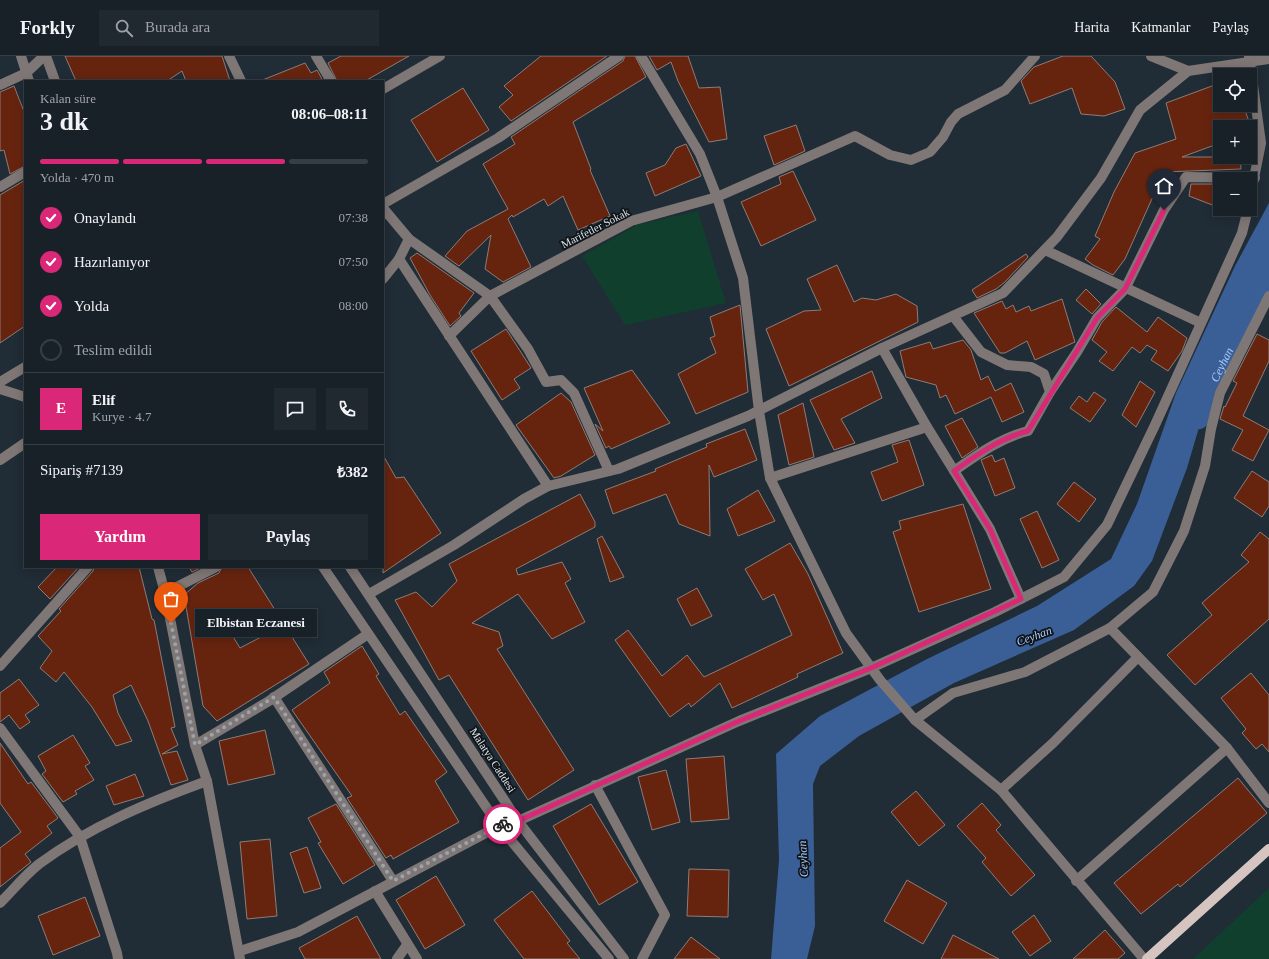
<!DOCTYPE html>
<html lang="tr">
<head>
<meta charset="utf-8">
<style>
	body { margin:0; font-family:Georgia,serif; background:#212930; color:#f1f3f6; height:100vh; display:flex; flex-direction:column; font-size:15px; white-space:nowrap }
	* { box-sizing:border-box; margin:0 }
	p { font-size:13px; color:#9fa3a8 }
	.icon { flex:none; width:22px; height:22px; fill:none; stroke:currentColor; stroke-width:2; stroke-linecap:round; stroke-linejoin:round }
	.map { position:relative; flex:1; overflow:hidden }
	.details { position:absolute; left:24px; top:24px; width:360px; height:488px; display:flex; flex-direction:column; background:#182128; border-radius:0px; box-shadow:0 2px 10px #0003,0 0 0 1px #363e45 }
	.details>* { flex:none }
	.fabs { position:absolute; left:1213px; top:12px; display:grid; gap:8px }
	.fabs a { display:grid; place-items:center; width:44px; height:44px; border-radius:0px; background:#182128; box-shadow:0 2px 10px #0003,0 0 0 1px #363e45; font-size:20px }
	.pin { position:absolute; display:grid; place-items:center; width:34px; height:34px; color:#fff; margin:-41px -17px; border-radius:50% 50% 50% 0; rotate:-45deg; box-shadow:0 0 4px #0007 }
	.pin .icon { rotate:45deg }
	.courier { position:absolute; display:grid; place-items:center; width:40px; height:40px; margin:-20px; border:3px solid #db2777; border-radius:50%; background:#fff; color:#222; box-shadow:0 1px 5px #0007 }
	.bubble { position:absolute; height:28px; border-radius:0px; background:#182128; box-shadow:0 2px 10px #0003,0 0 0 1px #363e45; font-size:13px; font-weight:600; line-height:28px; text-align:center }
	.headline em { font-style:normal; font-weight:600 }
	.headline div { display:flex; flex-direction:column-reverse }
	.headline { display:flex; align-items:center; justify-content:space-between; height:68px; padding:0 16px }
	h1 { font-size:26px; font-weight:600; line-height:30px }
	.bar { display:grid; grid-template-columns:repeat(4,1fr); gap:6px 4px; align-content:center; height:48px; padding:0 16px }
	.bar i { height:5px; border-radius:3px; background:#363e45 }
	.bar .selected { background:#db2777 }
	.bar p { grid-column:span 4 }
	.line { display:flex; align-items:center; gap:10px; padding:0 16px; border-top:1px solid #363e45 }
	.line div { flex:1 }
	.round { display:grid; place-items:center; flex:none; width:42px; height:42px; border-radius:0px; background:#212930 }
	ol { padding:0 16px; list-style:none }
	li { display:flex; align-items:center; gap:12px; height:44px }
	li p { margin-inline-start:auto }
	li .icon { padding:4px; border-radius:50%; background:#db2777; color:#fff; stroke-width:4 }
	li:last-child { color:#9fa3a8 }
	li i { width:22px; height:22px; border:2px solid #363e45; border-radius:50% }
	.primary-button { display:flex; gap:8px; margin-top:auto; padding:8px 16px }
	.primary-button a { flex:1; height:46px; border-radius:0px; background:#db2777; color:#fff; font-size:16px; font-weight:600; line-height:46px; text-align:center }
	.primary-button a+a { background:#212930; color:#f1f3f6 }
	header { display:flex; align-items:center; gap:24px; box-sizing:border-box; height:56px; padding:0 20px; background:#182128; border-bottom:1px solid #363e45 }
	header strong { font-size:19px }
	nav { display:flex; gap:22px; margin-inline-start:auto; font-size:14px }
	.search { width:280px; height:36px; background:#212930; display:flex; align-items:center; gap:10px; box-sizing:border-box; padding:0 14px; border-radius:0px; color:#9fa3a8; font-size:15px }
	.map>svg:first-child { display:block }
	.green { fill:#113f2e }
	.water { fill:#3a5e96 }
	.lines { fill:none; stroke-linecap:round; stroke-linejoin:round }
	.river { stroke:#3a5e96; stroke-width:27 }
	.building { fill:#66240f; stroke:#8e7c76; fill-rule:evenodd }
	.minor { stroke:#7f7775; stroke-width:10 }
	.major { stroke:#d5c4bf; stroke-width:10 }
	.done { stroke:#9ba4ac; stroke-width:4; stroke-dasharray:0 7.2 }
	.route { stroke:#db2777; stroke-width:5 }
	.labels { text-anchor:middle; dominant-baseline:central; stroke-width:3.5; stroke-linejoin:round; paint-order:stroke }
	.street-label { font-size:11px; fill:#dde5eb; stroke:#0e1418 }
	.water-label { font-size:12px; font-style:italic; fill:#a9c9fb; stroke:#0e1418 }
</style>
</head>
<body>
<header>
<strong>Forkly</strong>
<div class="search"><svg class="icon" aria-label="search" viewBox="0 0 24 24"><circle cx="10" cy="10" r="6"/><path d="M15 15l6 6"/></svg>Burada ara</div>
<nav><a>Harita</a><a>Katmanlar</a><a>Paylaş</a></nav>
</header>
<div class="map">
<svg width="1269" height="903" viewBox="0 0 1269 903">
	<rect width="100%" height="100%" fill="#202c36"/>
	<g class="green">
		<polygon points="698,155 726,247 625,269 582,200 637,169"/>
		<polygon points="1269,832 1269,903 1193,903"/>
	</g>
	<polygon class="water" points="1269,147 1269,209 1237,269 1208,341 1187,412 1152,505 1134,530 1074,574 954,627 859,680 820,710 813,728 815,870 807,903 771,903 779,804 776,698 820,660 927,603 1037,550 1111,503 1137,448 1176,337 1235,210"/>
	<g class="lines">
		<path class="river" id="s1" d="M1197 360 1252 247 1269 207"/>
	</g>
	<g class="building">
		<polygon points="65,0 222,0 230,25 186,25 182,15 167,25 76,25"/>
		<polygon points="341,0 409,0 365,25 337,25 328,7"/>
		<polygon points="541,0 607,0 511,65 499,51 513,39 504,30"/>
		<polygon points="625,0 635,0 646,21 573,66 591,113 590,114 610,160 578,174 563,140 548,150 544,143 513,161 512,159 508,163 531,211 503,226 485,213 491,179 459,210 445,200 467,175 508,153 483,108 515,88 511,81 623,5"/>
		<polygon points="649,0 688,0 699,32 720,31 727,83 709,86 678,25 671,6 657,14"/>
		<polygon points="1063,0 1091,0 1115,26 1125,53 1104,60 1081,58 1072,32 1030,48 1021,25 1034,11"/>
		<polygon points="305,7 311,17 317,14 323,25 260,25"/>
		<polygon points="1220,27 1220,49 1243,49 1251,71 1220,71 1220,87 1182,101 1240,101 1241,113 1164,116 1125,203 1113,219 1093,209 1085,203 1100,183 1095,180 1114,136 1135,97 1176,83 1166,47"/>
		<polygon points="14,30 25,58 25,110 10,118 4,94 0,95 0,36"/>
		<polygon points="463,32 489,74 437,106 411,64"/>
		<polygon points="796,69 805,95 774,109 764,80"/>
		<polygon points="686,88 701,120 655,140 646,117 665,109 676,92"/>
		<polygon points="793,115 816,164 761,190 741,146 781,128 779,121"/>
		<polygon points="25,124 25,270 0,287 0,139"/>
		<polygon points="1191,128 1220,128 1220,152 1189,140"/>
		<polygon points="417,197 474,237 459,257 461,260 450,270 430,239 410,202"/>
		<polygon points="1026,198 1028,201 1005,226 996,233 977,242 972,234"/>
		<polygon points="837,209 854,246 862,242 876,244 896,238 917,250 918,266 789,330 766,273 804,255 821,254 807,223"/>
		<polygon points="1086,233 1101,248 1092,258 1076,244"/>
		<polygon points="1062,243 1075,286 1035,304 1027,285 1005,297 1000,297 974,257 1002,245 1006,253 1013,249 1016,256 1029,250 1031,255"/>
		<polygon points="740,249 748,336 696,358 678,318 716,297 710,282 715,280 710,261"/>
		<polygon points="1116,251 1147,276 1158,261 1187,282 1182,295 1168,315 1151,304 1157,295 1147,289 1140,297 1132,291 1113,315 1099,305 1107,296 1092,284 1102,266"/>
		<polygon points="506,273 531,312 514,323 520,332 502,344 471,295"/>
		<polygon points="1257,278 1269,284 1269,305 1243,360 1269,374 1253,405 1232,394 1243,374 1220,363 1224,350 1225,351 1237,327 1233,325"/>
		<polygon points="963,284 971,294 981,324 988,320 995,335 1011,327 1024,356 1002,366 991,341 955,358 946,339 940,342 936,329 906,321 900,295 930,286 933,293"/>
		<polygon points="632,314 670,367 611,393 609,390 606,392 595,368 603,375 584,332"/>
		<polygon points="872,315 882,342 841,363 855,387 834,394 810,344"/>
		<polygon points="1140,325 1155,336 1136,371 1122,359"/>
		<polygon points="1094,336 1106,344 1090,366 1070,352 1079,340 1087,346"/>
		<polygon points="561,337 571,346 595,399 561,420 554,422 516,369"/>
		<polygon points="803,347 814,401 789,409 778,359"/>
		<polygon points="962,362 978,391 962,402 945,370"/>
		<polygon points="745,373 757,404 714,421 709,409 710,480 679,468 666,438 613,458 605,434 656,415 655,413 707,391 706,388"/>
		<polygon points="909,384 924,429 882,445 871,416 898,406 892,389"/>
		<polygon points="383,399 396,422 404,421 441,477 383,517"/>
		<polygon points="992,399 995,406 1004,402 1015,432 995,440 981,404"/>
		<polygon points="1252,415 1269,426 1269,450 1262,461 1234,442"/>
		<polygon points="1074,426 1096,443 1079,466 1057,448"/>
		<polygon points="758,434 775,465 738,480 727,453"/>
		<polygon points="580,438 595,466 595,471 516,513 518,519 562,506 571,523 565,527 585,566 552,583 518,538 472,567 499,576 503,590 497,593 574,714 528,744 449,619 439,624 395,544 416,536 432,551 457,525 449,508"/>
		<polygon points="963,448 991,533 919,556 893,476 901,473 899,465"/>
		<polygon points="1037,455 1059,504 1042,512 1020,463"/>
		<polygon points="1260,476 1269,483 1269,563 1195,629 1167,599 1212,559 1202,547 1249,506 1241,499"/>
		<polygon points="602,480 624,521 610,526 597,483"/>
		<polygon points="790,487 808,518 843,597 797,618 798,621 732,652 720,627 691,651 689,647 670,661 615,584 628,574 662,620 687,599 704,621 792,579 774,538 763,544 745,513"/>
		<polygon points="57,511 79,511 50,543 38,531"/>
		<polygon points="94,511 139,511 152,563 154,564 175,671 171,672 178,689 162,698 177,695 188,724 171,729 148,665 131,629 113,639 118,657 132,685 116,690 92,651 64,616 56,626 40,612 52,595 38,580 61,555 59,553 93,515"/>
		<polygon points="189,511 202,511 192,516"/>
		<path d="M222 511H248L309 608 217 665 203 650 184 539 198 527 219 517ZM247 553 261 581 240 592 224 566Z"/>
		<polygon points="697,532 712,560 691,570 677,543"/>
		<polygon points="362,590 379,618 376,620 400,659 405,655 447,716 435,725 459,766 393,803 391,799 386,802 347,742 352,740 292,654 330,627 324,616"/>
		<polygon points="1251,617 1269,639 1269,696 1262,688 1256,693 1242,677 1246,673 1221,642"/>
		<polygon points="19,623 39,649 25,659 30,666 20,673 9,659 0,666 0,637"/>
		<polygon points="265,674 275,718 228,729 219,685"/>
		<polygon points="73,679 90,707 85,710 94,724 75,735 77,738 63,746 42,718 46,715 38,700"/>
		<polygon points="0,687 28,728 31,726 58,762 47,770 52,777 25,798 31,806 0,831 0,792 21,776 0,747"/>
		<polygon points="724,700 729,763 691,766 686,703"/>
		<polygon points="666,714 680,766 652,774 638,721"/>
		<polygon points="135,718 144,740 114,749 106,730"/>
		<polygon points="1238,722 1267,757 1180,831 1178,828 1141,858 1114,827"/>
		<polygon points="916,735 945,769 919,790 891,756"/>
		<polygon points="982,747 1001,769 996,774 1035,819 1011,840 982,806 986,802 957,770"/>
		<polygon points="336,748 375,809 343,828 318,787 321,786 308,762"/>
		<polygon points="591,748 638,826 599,849 553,770"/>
		<polygon points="270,783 277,860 247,863 240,786"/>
		<polygon points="307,791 321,832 304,837 290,797"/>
		<polygon points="689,813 729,814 728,861 687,860"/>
		<polygon points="436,820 465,869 425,893 396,844"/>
		<polygon points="907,824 947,847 923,888 884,865"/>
		<polygon points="532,835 570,885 567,887 580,903 524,903 494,864"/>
		<polygon points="85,841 100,880 53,899 38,860"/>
		<polygon points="1034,859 1051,885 1030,900 1012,876"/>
		<polygon points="357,860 381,903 305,903 299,892"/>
		<polygon points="1105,874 1125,897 1118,903 1073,903"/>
		<polygon points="953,879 999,903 941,903"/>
		<polygon points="691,881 720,903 674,903"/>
	</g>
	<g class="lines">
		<g class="minor">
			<polyline points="21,0 29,25"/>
			<polyline points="46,0 55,25"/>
			<polyline points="229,0 241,25"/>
			<polyline points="316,0 331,25"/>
			<polyline points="641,0 700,98 717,141 743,222 759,355 770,422 846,577 880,624 915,664 1001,734 1144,903"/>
			<polyline points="1151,0 1188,15"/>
			<polyline points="1249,0 1261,87 1250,142"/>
			<polyline points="0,29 26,17 44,0"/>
			<polyline points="383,33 440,0"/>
			<polyline points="0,131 25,116"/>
			<polyline points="383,148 498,82 619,0"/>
			<polyline points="383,152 409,183 490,240 528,293 546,326 561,324 574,337 609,415"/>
			<polyline points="1045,194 1201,267"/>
			<polyline points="399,203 548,430"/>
			<polyline points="383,223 399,203 409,183"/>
			<path d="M953 260 981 296 1007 309 1031 311 1044 318 1050 336 1028 375C1000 382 977 399 954 415"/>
			<polyline points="449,280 490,240 631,165 717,141 855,80 890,99 911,104 930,96 943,81 951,66 958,58 1005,34 1035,0"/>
			<polyline points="882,292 927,371 990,473 1021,543"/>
			<polyline points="0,326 25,311"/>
			<polyline points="0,333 25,341"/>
			<polyline points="1050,336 1077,296 1097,262 1125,233 1164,154 1186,121 1255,122"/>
			<polyline points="0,404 25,387"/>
			<polyline points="770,422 927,371"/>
			<polyline points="158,511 165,537 195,689 207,725 240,903"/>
			<polyline points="323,511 499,770 609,903"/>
			<polyline points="350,511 518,765 624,903"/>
			<polyline points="165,537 216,511"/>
			<polyline points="369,538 454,489 524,443 548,430 618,413 748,360 882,292 1003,237 1057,181 1101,122 1140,54 1188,15 1269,3"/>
			<polyline points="1110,572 1227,692 1269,747"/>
			<polyline points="0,610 88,511"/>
			<polyline points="274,641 393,825"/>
			<polyline points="915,664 953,637 1025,616 1110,572 1153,536 1184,475 1205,410 1211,373 1220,337 1269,240"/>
			<polyline points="0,672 80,781 117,897 118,903"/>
			<polyline points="195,689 269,645 368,578"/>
			<polyline points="595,729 665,859 642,903"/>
			<polyline points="1001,734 1053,687 1138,601"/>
			<polyline points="1076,825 1227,692"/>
			<polyline points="375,835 417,903"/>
			<path d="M0 847C13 834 25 819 39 808 89 771 149 746 207 725"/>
			<polyline points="240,895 298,876 499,770 518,765 739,665 871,612 995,556 1064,521 1107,469 1155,369 1242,177 1248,153"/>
			<polyline points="397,903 407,889"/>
		</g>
		<polyline class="major" points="1147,903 1269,793"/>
	</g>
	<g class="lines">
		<polyline class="done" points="171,567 195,689 274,641 393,825 503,768"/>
		<path class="route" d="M503 768 518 765 739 665 871 612 1021 543 990 473 954 415C977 399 1000 382 1028 375L1097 262 1125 233 1164 154"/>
	</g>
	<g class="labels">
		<g class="street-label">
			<text transform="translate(595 172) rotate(-27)">Marifetler Sokak</text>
			<text transform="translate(493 704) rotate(57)">Malatya Caddesi</text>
		</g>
		<g class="water-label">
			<text stroke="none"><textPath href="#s1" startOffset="57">Ceyhan</textPath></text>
			<text transform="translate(1034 580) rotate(-20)">Ceyhan</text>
			<text transform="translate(803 803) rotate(-93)">Ceyhan</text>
		</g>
	</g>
</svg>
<div class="fabs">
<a><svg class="icon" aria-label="locate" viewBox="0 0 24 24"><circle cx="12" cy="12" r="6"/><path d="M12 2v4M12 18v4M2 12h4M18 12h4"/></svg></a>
<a>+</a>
<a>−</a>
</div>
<div class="pin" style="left:171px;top:567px;background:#ea580c"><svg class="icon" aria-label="bag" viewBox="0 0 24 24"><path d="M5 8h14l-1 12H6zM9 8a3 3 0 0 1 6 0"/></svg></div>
<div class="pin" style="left:1164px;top:154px;background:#1f2937"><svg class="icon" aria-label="home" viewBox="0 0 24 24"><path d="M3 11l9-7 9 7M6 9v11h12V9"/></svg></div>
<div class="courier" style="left:503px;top:768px"><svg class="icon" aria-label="bike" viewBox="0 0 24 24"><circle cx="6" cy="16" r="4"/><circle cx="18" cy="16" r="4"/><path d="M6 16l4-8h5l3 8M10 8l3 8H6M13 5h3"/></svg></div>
<div class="bubble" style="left:195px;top:553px;width:122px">Elbistan Eczanesi</div>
<section class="details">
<div class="headline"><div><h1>3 dk</h1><p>Kalan süre</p></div><em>08:06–08:11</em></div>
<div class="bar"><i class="selected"></i><i class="selected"></i><i class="selected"></i><i></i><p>Yolda · 470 m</p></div>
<ol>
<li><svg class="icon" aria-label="check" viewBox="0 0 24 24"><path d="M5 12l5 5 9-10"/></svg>Onaylandı<p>07:38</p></li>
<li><svg class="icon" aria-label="check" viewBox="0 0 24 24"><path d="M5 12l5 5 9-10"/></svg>Hazırlanıyor<p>07:50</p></li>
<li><svg class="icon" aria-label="check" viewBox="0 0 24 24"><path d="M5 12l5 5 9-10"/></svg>Yolda<p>08:00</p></li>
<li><i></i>Teslim edildi</li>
</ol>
<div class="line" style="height:72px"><b class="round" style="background:#db2777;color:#fff">E</b><div><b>Elif</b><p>Kurye · 4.7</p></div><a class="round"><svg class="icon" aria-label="chat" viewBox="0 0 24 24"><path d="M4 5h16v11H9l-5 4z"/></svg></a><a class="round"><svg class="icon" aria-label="phone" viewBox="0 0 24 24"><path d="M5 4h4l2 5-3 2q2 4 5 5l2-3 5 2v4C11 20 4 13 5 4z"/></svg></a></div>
<div class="line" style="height:52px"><div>Sipariş #7139</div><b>₺382</b></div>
<div class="primary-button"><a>Yardım</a><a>Paylaş</a></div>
</section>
</div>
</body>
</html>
